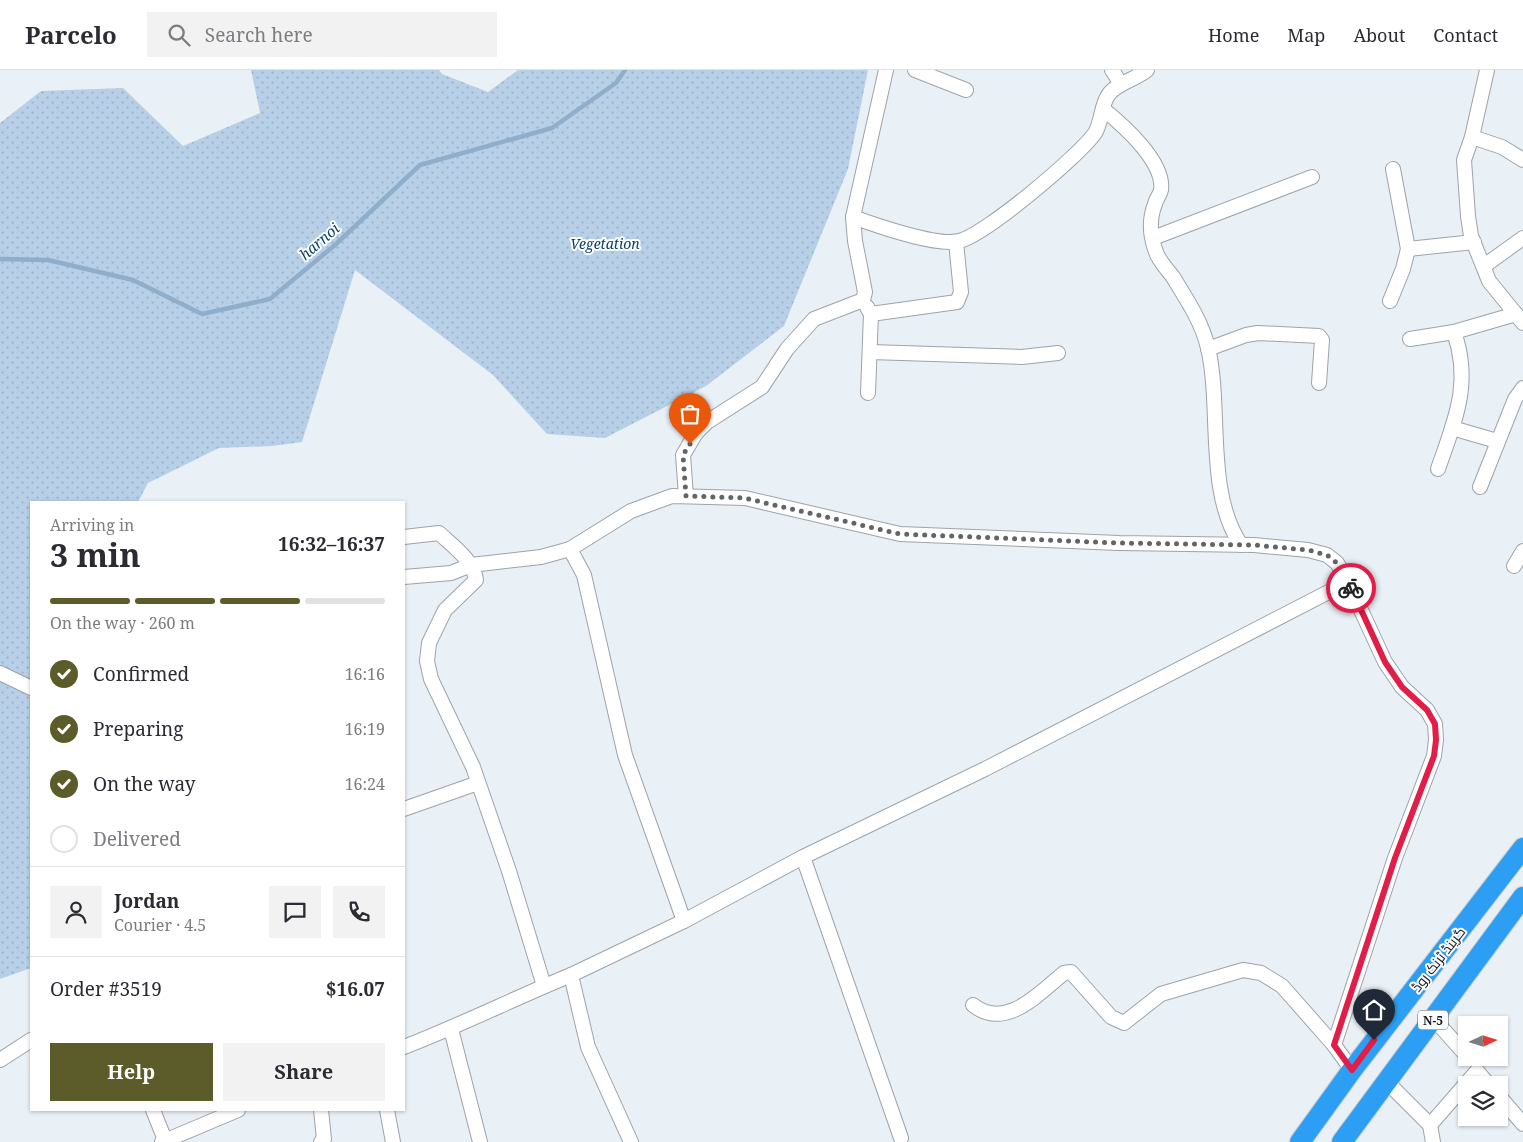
<!DOCTYPE html>
<html lang="en">
<head>
<meta charset="utf-8">
<style>
	body { margin:0; font-family:"Noto Serif",Cairo,serif; background:#f2f2f3; color:#2b2b33; height:100vh; display:flex; flex-direction:column; font-size:19px; white-space:nowrap }
	* { box-sizing:border-box; margin:0 }
	p { font-size:16px; color:#7c7c81 }
	.icon { flex:none; width:28px; height:28px; fill:none; stroke:currentColor; stroke-width:2; stroke-linecap:round; stroke-linejoin:round }
	.map { position:relative; flex:1; overflow:hidden }
	.sheet { position:absolute; left:30px; top:431px; width:375px; height:610px; display:flex; flex-direction:column; background:#fff; border-radius:0px; box-shadow:0 1px 4px #0004 }
	.sheet>* { flex:none }
	.needle { width:32px; rotate:86deg }
	.buttons { position:absolute; left:1458px; top:946px; display:grid; gap:10px }
	.buttons a { display:grid; place-items:center; width:50px; height:50px; border-radius:0px; background:#fff; box-shadow:0 1px 4px #0004; font-size:25px }
	.pin { position:absolute; display:grid; place-items:center; width:42px; height:42px; color:#fff; margin:-51px -21px; border-radius:50% 50% 50% 0; rotate:-45deg; box-shadow:0 0 5px #0007 }
	.pin .icon { rotate:45deg }
	.courier { position:absolute; display:grid; place-items:center; width:50px; height:50px; margin:-25px; border:4px solid #e11d48; border-radius:50%; background:#fff; color:#222; box-shadow:0 1px 6px #0007 }
	.head em { font-style:normal; font-weight:700 }
	.head div { display:flex; flex-direction:column-reverse }
	.head { display:flex; align-items:center; justify-content:space-between; height:85px; padding:0 20px }
	h1 { font-size:32px; font-weight:700; line-height:38px }
	.bar { display:grid; grid-template-columns:repeat(4,1fr); gap:8px 5px; align-content:center; height:60px; padding:0 20px }
	.bar i { height:6px; border-radius:4px; background:#e1e1e2 }
	.bar .current { background:#5b5c29 }
	.bar p { grid-column:span 4 }
	.line { display:flex; align-items:center; gap:12px; padding:0 20px; border-top:1px solid #e1e1e2 }
	.line div { flex:1 }
	.round { display:grid; place-items:center; flex:none; width:52px; height:52px; border-radius:0px; background:#f2f2f3 }
	ol { padding:0 20px; list-style:none }
	li { display:flex; align-items:center; gap:15px; height:55px }
	li p { margin-inline-start:auto }
	li .icon { padding:5px; border-radius:50%; background:#5b5c29; color:#fff; stroke-width:4 }
	li:last-child { color:#7c7c81 }
	li i { width:28px; height:28px; border:2px solid #e1e1e2; border-radius:50% }
	.action { display:flex; gap:10px; margin-top:auto; padding:10px 20px }
	.action a { flex:1; height:58px; border-radius:0px; background:#5b5c29; color:#fff; font-size:20px; font-weight:700; line-height:58px; text-align:center }
	.action a+a { background:#f2f2f3; color:#2b2b33 }
	header { display:flex; align-items:center; gap:30px; box-sizing:border-box; height:70px; padding:0 25px; background:#fff; border-bottom:1px solid #e1e1e2 }
	header strong { font-size:24px }
	nav { display:flex; gap:28px; margin-inline-start:auto; font-size:18px }
	.search { width:350px; height:45px; background:#f2f2f3; display:flex; align-items:center; gap:12px; box-sizing:border-box; padding:0 18px; border-radius:0px; color:#7c7c81; font-size:19px }
	.map>svg:first-child { display:block }
	.park { fill:url(#park-dots) }
	.lines { fill:none; stroke-linecap:round; stroke-linejoin:round }
	.stream { stroke:#90aeca; stroke-width:4.5 }
	.minor-casing { stroke:#9ea3a9; stroke-width:16 }
	.highway-casing { stroke:#cccdcd; stroke-width:22 }
	.minor { stroke:#fff; stroke-width:14 }
	.highway { stroke:#2c9ff4; stroke-width:20 }
	.done { stroke:#616568; stroke-width:5; stroke-dasharray:0 9 }
	.route { stroke:#e11d48; stroke-width:6 }
	.labels { text-anchor:middle; dominant-baseline:central; stroke-width:4; stroke-linejoin:round; paint-order:stroke }
	.shield { fill:#fafcff; stroke:#5c5e60; stroke-width:1 }
	.shield-label { font-size:12px; font-weight:bold; fill:#181a1c }
	.park-label { font-size:14px; font-style:italic; fill:#0c3e64; stroke:#fafcff }
	.street-label { font-size:14px; fill:#181a1c; stroke:#fafcff }
	.water-label { font-size:15px; font-style:italic; fill:#114268; stroke:#fafcff }
</style>
</head>
<body>
<header>
<strong>Parcelo</strong>
<div class="search"><svg class="icon" aria-label="search" viewBox="0 0 24 24"><circle cx="10" cy="10" r="6"/><path d="M15 15l6 6"/></svg>Search here</div>
<nav><a>Home</a><a>Map</a><a>About</a><a>Contact</a></nav>
</header>
<div class="map">
<svg width="1523" height="1072" viewBox="0 0 1523 1072">
	<defs>
		<pattern id="park-dots" width="8" height="8" patternUnits="userSpaceOnUse" patternTransform="scale(1.25)"><rect width="8" height="8" fill="#b7d0e7"/><path d="M2 2h.1M6 6h.1" fill="none" stroke="#9db2c6" stroke-width="1.8" stroke-linecap="round"/></pattern>
	</defs>
	<rect width="100%" height="100%" fill="#e9f0f6"/>
	<polygon class="park" points="251,0 439,0 442,4 488,22 518,0 868,0 848,99 784,256 706,316 605,368 547,364 493,305 355,200 302,372 272,376 219,378 148,413 138,432 31,432 31,898 0,909 0,53 41,21 123,18 183,76 260,43"/>
	<g class="lines">
		<polyline class="stream" points="0,189 48,190 133,210 202,244 270,229 335,175 420,95 552,58 616,13 625,0"/>
		<g class="minor-casing">
			<g id="minor">
				<polyline points="915,0 966,20"/>
				<polyline points="1112,0 1121,14"/>
				<polyline points="1487,0 1472,67 1464,90 1468,146 1471,166 1489,211 1523,253"/>
				<path d="M1103 39C1123 55 1165 92 1161 120 1160 125 1156 129 1155 134 1149 149 1150 166 1156 182 1159 191 1167 199 1173 207 1187 230 1202 252 1208 278 1222 338 1205 422 1241 475"/>
				<polyline points="1472,67 1502,77 1523,90"/>
				<path d="M853 147C875 155 938 177 959 171 985 165 1079 86 1095 63 1102 52 1101 34 1109 24 1116 14 1136 9 1147 0"/>
				<polyline points="1153,168 1312,107"/>
				<polyline points="1408,179 1474,172"/>
				<polyline points="1484,196 1523,168"/>
				<polyline points="1390,231 1403,199 1408,179 1393,99"/>
				<polyline points="867,237 871,244 868,323"/>
				<polyline points="871,244 957,232 961,222 956,172"/>
				<polyline points="1410,269 1454,262 1516,244"/>
				<polyline points="1208,279 1246,265 1258,263 1319,266 1322,270 1319,313"/>
				<polyline points="870,282 1022,287 1058,283"/>
				<polyline points="1452,358 1497,371"/>
				<path d="M1438 399C1455 350 1472 313 1454 262"/>
				<polyline points="1480,417 1515,329 1523,318"/>
				<polyline points="686,426 683,385 696,363 707,352 762,317 787,279 814,249 863,230 865,222 855,171 853,147 886,0"/>
				<path d="M404 467 439 463C453 476 474 491 476 510L445 540 429 573 427 591 431 609 473 697 509 801 544 916"/>
				<polyline points="570,479 584,505 625,685 684,851"/>
				<polyline points="1514,496 1523,481"/>
				<polyline points="404,507 451,503 471,495 541,487 570,479 631,441 672,426 745,428 900,464 1119,473 1254,475 1308,480 1327,485 1337,493 1348,512 1385,592 1402,617 1427,640 1435,654 1436,670 1434,686 1395,788 1334,975 1352,1000"/>
				<polyline points="0,603 31,618"/>
				<polyline points="404,739 478,713"/>
				<polyline points="803,787 901,1068"/>
				<polyline points="571,905 684,851 803,787 985,699 1348,512"/>
				<path d="M973 935C1006 961 1039 923 1064 903L1071 902 1111 947 1124 953 1161 924 1243 900 1261 903 1282 916 1334 975"/>
				<polyline points="1434,949 1466,985"/>
				<polyline points="451,959 480,1072"/>
				<path d="M404 977C461 955 515 928 571 905L588 977 631 1072"/>
				<polyline points="0,990 31,970"/>
				<polyline points="1387,1012 1430,1055 1433,1072"/>
				<polyline points="1499,1026 1523,1054"/>
				<polyline points="153,1040 165,1070"/>
				<polyline points="321,1040 324,1069 321,1072"/>
				<polyline points="387,1040 393,1072"/>
				<polyline points="1430,1055 1477,1001 1489,1015"/>
				<polyline points="162,1072 238,1040"/>
			</g>
		</g>
		<g class="highway-casing">
			<g id="highway">
				<polyline points="1300,1072 1352,1000 1523,778"/>
				<polyline points="1342,1072 1523,827"/>
			</g>
		</g>
		<use href="#minor" class="minor"/>
		<use href="#highway" class="highway"/>
	</g>
	<g class="lines">
		<polyline class="done" points="690,374 683,385 686,426 744,428 900,464 1119,473 1254,475 1308,480 1327,485 1337,493 1351,518"/>
		<polyline class="route" points="1351,518 1385,592 1402,617 1427,640 1435,654 1436,670 1434,686 1395,788 1334,975 1352,1000 1374,970"/>
	</g>
	<g class="labels">
		<rect class="shield" x="1418" y="940.5" width="30" height="19" rx="4"/>
		<g class="shield-label">
			<text x="1433" y="950">N-5</text>
		</g>
		<g class="park-label">
			<text x="605" y="173">Vegetation</text>
		</g>
		<g class="street-label">
			<text transform="translate(1438 889) rotate(-52)">گرینڈ ٹرنک روڈ</text>
		</g>
		<g class="water-label">
			<text transform="translate(319 171) rotate(-41)">harnoi</text>
		</g>
	</g>
</svg>
<div class="buttons">
<a><svg class="needle" viewBox="-14 -14 28 28"><path d="M0-13l5 13h-10z" fill="#e53935"/><path d="M0 13l5-13h-10z" fill="#7c7c81"/></svg></a>
<a><svg class="icon" aria-label="layers" viewBox="0 0 24 24"><path d="M12 4l9 5-9 5-9-5zM3 14l9 5 9-5"/></svg></a>
</div>
<div class="pin" style="left:690px;top:374px;background:#ea580c"><svg class="icon" aria-label="bag" viewBox="0 0 24 24"><path d="M5 8h14l-1 12H6zM9 8a3 3 0 0 1 6 0"/></svg></div>
<div class="pin" style="left:1374px;top:970px;background:#1f2937"><svg class="icon" aria-label="home" viewBox="0 0 24 24"><path d="M3 11l9-7 9 7M6 9v11h12V9"/></svg></div>
<div class="courier" style="left:1351px;top:518px"><svg class="icon" aria-label="bike" viewBox="0 0 24 24"><circle cx="6" cy="16" r="4"/><circle cx="18" cy="16" r="4"/><path d="M6 16l4-8h5l3 8M10 8l3 8H6M13 5h3"/></svg></div>
<section class="sheet">
<div class="head"><div><h1>3 min</h1><p>Arriving in</p></div><em>16:32–16:37</em></div>
<div class="bar"><i class="current"></i><i class="current"></i><i class="current"></i><i></i><p>On the way · 260 m</p></div>
<ol>
<li><svg class="icon" aria-label="check" viewBox="0 0 24 24"><path d="M5 12l5 5 9-10"/></svg>Confirmed<p>16:16</p></li>
<li><svg class="icon" aria-label="check" viewBox="0 0 24 24"><path d="M5 12l5 5 9-10"/></svg>Preparing<p>16:19</p></li>
<li><svg class="icon" aria-label="check" viewBox="0 0 24 24"><path d="M5 12l5 5 9-10"/></svg>On the way<p>16:24</p></li>
<li><i></i>Delivered</li>
</ol>
<div class="line" style="height:90px"><a class="round"><svg class="icon" aria-label="person" viewBox="0 0 24 24"><circle cx="12" cy="8" r="4"/><path d="M4 21q1-7 8-7t8 7"/></svg></a><div><b>Jordan</b><p>Courier · 4.5</p></div><a class="round"><svg class="icon" aria-label="chat" viewBox="0 0 24 24"><path d="M4 5h16v11H9l-5 4z"/></svg></a><a class="round"><svg class="icon" aria-label="phone" viewBox="0 0 24 24"><path d="M5 4h4l2 5-3 2q2 4 5 5l2-3 5 2v4C11 20 4 13 5 4z"/></svg></a></div>
<div class="line" style="height:65px"><div>Order #3519</div><b>$16.07</b></div>
<div class="action"><a>Help</a><a>Share</a></div>
</section>
</div>
</body>
</html>
